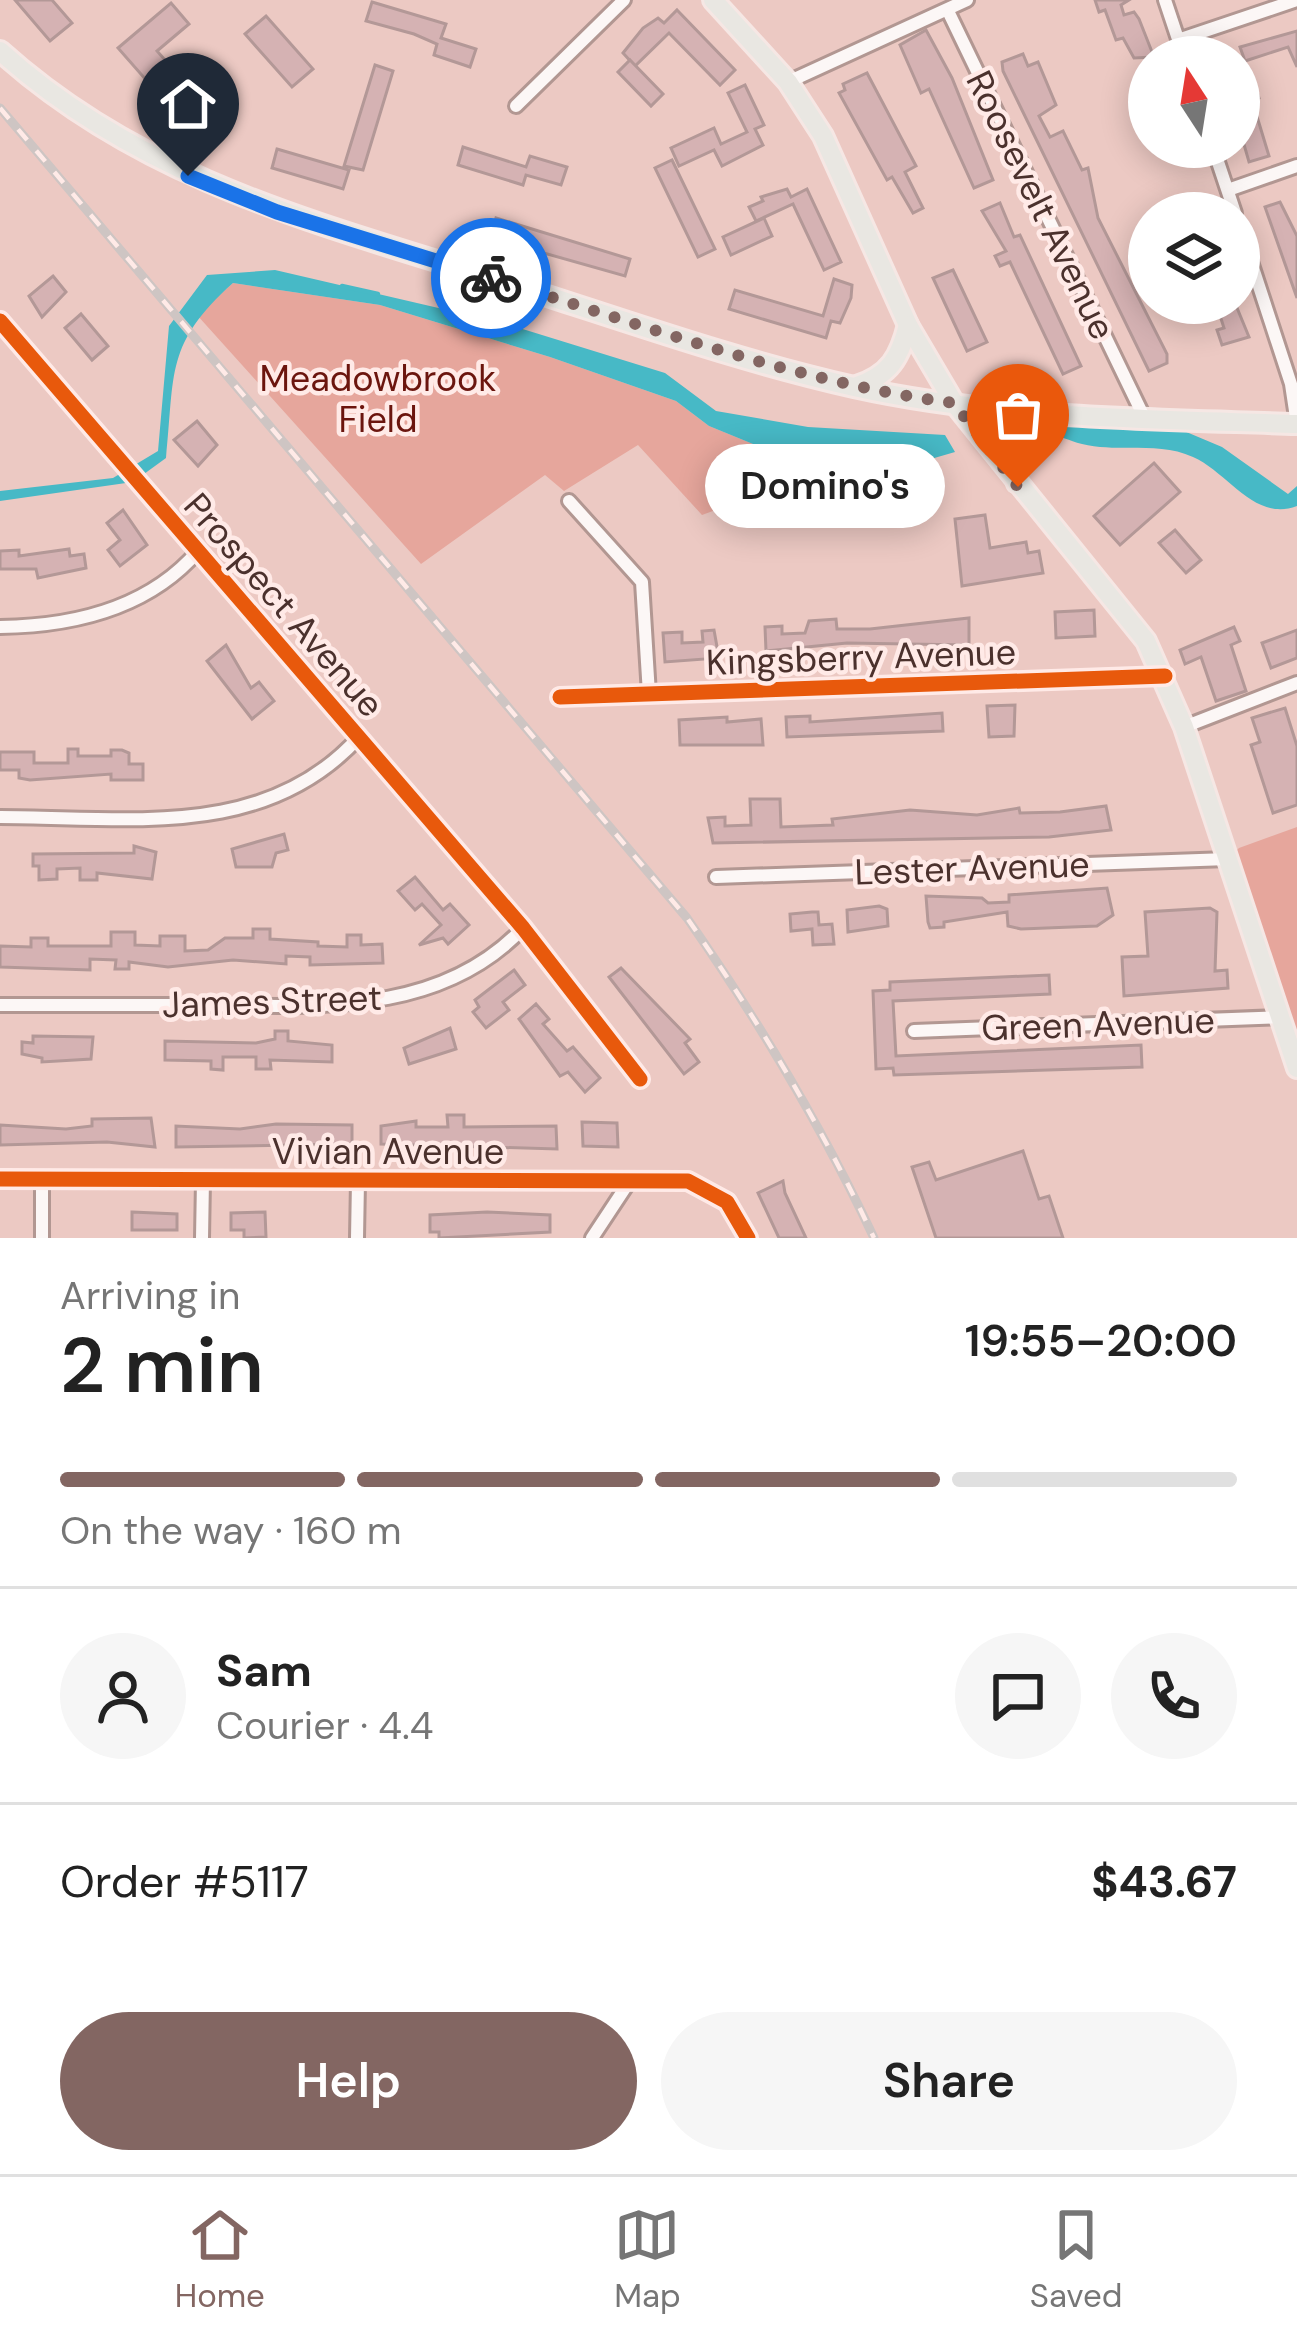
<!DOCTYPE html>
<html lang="en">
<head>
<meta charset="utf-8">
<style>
	body { margin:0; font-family:"DM Sans",sans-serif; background:#f6f6f6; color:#222; height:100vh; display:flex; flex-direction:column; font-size:45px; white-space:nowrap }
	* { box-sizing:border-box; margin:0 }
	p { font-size:39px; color:#767676 }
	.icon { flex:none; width:66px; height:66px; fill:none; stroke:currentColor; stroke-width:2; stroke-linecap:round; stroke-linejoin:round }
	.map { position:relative; height:1238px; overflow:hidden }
	.details { display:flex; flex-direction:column; background:#fff; flex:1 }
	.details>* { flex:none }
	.needle { width:78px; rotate:348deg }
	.controls { position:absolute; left:1128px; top:36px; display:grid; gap:24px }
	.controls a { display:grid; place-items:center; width:132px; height:132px; border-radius:50%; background:#fff; box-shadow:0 6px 30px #0003; font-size:60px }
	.pin { position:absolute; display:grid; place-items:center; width:102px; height:102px; color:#fff; margin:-123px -51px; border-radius:50% 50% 50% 0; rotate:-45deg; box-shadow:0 0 12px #0007 }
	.pin .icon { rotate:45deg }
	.courier { position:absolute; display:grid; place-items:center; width:120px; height:120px; margin:-60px; border:9px solid #1a73e8; border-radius:50%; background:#fff; color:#222; box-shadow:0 3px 15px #0007 }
	.bubble { position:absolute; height:84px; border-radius:42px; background:#fff; box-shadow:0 6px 30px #0003; font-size:39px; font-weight:600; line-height:84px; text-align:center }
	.summary em { font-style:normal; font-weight:600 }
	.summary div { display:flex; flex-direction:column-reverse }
	.summary { display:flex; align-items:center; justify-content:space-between; height:204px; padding:0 60px }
	h1 { font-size:78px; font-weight:600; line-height:90px }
	.bar { display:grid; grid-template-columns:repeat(4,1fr); gap:18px 12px; align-content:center; height:144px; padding:0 60px }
	.bar i { height:15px; border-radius:9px; background:#e0e0e0 }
	.bar .selected { background:#836662 }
	.bar p { grid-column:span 4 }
	.line { display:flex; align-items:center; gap:30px; padding:0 60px; border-top:3px solid #e0e0e0 }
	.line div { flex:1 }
	.round { display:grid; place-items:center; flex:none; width:126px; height:126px; border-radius:63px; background:#f6f6f6 }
	.action { display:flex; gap:24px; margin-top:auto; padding:24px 60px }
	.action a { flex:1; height:138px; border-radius:72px; background:#836662; color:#fff; font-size:48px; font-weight:600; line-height:138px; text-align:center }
	.action a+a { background:#f6f6f6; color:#222 }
	.dock { display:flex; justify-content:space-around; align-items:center; height:168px; border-top:3px solid #e0e0e0; background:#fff; font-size:33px; color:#767676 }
	.dock a { display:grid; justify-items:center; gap:6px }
	.dock .selected { color:#836662 }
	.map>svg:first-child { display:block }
	.green { fill:#e6a69c }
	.water { fill:#47b9c6 }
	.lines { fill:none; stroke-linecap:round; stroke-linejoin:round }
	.stream { stroke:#47b9c6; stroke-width:4.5 }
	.building { fill:#d5b2b3; stroke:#b39897; stroke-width:3 }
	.street-casing { stroke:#b29792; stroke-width:18 }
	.primary-casing { stroke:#f6e7e4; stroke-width:24 }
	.street { stroke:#fcf7f6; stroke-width:12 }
	.primary { stroke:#e9e7e2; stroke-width:18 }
	.rail-casing { stroke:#cec5c3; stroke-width:9 }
	.rail { stroke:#ffeae7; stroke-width:4.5; stroke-dasharray:14; stroke-linecap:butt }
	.cycleway-casing { stroke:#ffeae7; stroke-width:22 }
	.cycleway { stroke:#e8590c; stroke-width:15 }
	.done { stroke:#836662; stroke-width:12; stroke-dasharray:0 21.6 }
	.route { stroke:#1a73e8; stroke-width:15 }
	.labels { text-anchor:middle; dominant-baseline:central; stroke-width:9; stroke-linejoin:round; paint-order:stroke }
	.street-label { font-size:36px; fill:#4b312d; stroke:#ffeae7 }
	.park-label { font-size:36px; fill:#6b150e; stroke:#ffeae7 }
</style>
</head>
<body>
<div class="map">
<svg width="1297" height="1238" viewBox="0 0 1297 1238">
	<rect width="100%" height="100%" fill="#ecc9c3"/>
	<g class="green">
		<polygon points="233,283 380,305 550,357 676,401 709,426 753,444 924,461 897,497 822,471 702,515 638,445 564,491 545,475 421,564 197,315"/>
		<polygon points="1297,827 1297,1066 1228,859 1239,848"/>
	</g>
	<g class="water">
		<path d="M275 270 503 323 665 373 716 411 808 427 945 435 955 452 924 461 753 444 709 426 676 401 550 357 380 305 233 283C165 344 175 372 166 458L133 482 0 501V491L113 478 158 451 169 326 207 275Z"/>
		<path d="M1047 419 1184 431 1222 447 1288 494 1297 486V506C1254 522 1229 473 1193 457 1157 441 1119 453 1082 444 1068 441 1062 435 1047 435Z"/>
	</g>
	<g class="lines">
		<polyline class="stream" points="342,286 378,294"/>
	</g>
	<g class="building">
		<polygon points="15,0 52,0 72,23 50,41"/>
		<polygon points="1095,0 1129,0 1121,5 1124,15 1134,12 1139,19 1154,57 1134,58 1123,38 1116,40 1105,10 1099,12"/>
		<polygon points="372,2 446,24 441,38 476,49 470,67 434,55 437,44 414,34 366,21"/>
		<polygon points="171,3 189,24 157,51 211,112 190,130 118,48"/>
		<polygon points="677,10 735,70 720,85 669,33 635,66 623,53 643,28 658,18 664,23"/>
		<polygon points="266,16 313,69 292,87 245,34"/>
		<polygon points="926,30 952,78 993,180 974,188 929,89 921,93 900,45"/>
		<polygon points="1297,31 1297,67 1288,47 1245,61 1240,47"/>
		<polygon points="1023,54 1028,66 1038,62 1056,105 1039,116 1050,137 1063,131 1082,170 1088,168 1098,218 1167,354 1167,363 1149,371 1003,71 1002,62"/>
		<polygon points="630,60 663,94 651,106 618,72"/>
		<polygon points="375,65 393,71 363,170 344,166"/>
		<polygon points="867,73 916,166 905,172 923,208 913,213 892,177 887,180 839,93 845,90 843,84"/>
		<polygon points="745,85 764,125 755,129 763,145 722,166 714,150 679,166 671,148 714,128 721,144 747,132 728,93"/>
		<polygon points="1255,85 1259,98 1252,100 1269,156 1249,162 1241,134 1245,133 1239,90"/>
		<polygon points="463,147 526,167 530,156 567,167 561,185 526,175 523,185 458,165"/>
		<polygon points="277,149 349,170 343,189 272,168"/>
		<polygon points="672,160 715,249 698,257 655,168"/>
		<polygon points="787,189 791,197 807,189 841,262 824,270 793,204 756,221 749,207 763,201 761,197"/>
		<polygon points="1280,202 1297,236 1297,298 1265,207"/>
		<polygon points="1000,203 1014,237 1020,235 1081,366 1063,374 1010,262 1000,266 995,256 1006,251 982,211"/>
		<polygon points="496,218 630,259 625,276 505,242 491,235"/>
		<polygon points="764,218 772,236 731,255 723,237"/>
		<polygon points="953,270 987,342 967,351 933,278"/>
		<polygon points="53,276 66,292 42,317 29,296"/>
		<polygon points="834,279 852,285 851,298 840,323 831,321 826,338 729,309 735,290 823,316"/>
		<polygon points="1216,303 1235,303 1249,337 1222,345 1217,330 1224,328"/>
		<polygon points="81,314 108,346 92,360 65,328"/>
		<polygon points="197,421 217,445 198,466 174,440"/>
		<polygon points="1154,463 1180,492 1120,545 1094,516"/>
		<polygon points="123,510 147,545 120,566 108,550 120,540 107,523"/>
		<polygon points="985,515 990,548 1026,542 1028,553 1039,551 1043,573 962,586 955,519"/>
		<polygon points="1175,530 1201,560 1186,573 1159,543"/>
		<polygon points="69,549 70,556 84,554 86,568 38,578 36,569 0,569 0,551 19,550 19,556"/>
		<polygon points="1094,610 1095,636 1056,638 1055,612"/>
		<polygon points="969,618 969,645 847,643 766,651 765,627 782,626 782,634 805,633 809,621 836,619 837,629 870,629"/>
		<polygon points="1234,627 1240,641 1231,645 1246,691 1216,701 1201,657 1185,664 1180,650"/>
		<polygon points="714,630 719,658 665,662 663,633 682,632 682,643 703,642 702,631"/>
		<polygon points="1297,630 1297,658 1271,668 1262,643"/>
		<polygon points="226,645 251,688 259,682 274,701 252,719 207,661"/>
		<polygon points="1015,705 1014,736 989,737 987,706"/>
		<polygon points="1285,708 1297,746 1297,805 1273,813 1251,745 1260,742 1252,718"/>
		<polygon points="942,713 943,731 787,737 786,717 810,716 810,722"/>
		<polygon points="727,717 727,722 761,719 763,745 680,745 679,720"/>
		<polygon points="68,749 78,749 78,756 111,756 111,750 122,750 129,753 129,764 143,764 143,780 111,780 111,774 30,780 19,778 19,770 0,770 0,752 34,752 34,763 68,763"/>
		<polygon points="750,799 780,799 781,827 833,825 832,819 910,810 977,815 1019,808 1020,813 1060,812 1106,806 1111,830 1049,837 713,843 708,818 725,817 725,826 751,825"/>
		<polygon points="284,834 288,850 276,853 272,867 236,867 232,849"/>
		<polygon points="134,846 156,852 152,879 97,873 97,880 80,880 80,868 57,869 57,879 39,880 39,866 33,866 33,854 134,853"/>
		<polygon points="415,877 443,910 450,904 469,925 448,944 443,938 419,945 441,925 422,904 415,910 398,891"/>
		<polygon points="1107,888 1113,915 1097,926 1021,929 1008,926 1007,912 944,922 944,927 930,928 928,922 926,896 982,898 988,903 1009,902 1009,895"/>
		<polygon points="879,906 887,909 888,926 848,932 847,910"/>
		<polygon points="1210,908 1217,912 1215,971 1227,970 1228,988 1124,996 1122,957 1148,956 1145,912"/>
		<polygon points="812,912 818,912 819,925 832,924 834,944 813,945 812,929 791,931 790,914"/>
		<polygon points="253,929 270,929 270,939 318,942 318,946 347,947 347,935 361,935 361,945 382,944 383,963 310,965 310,957 286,956 286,964 233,960 168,967 129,962 129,969 115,969 116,960 90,959 90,970 0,967 0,946 31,947 31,938 48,938 48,946 111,946 111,932 135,932 135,945 160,946 160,936 185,936 185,951 208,950 225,938 253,938"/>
		<polygon points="621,968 690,1039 685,1043 699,1062 684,1074 609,977"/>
		<polygon points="514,970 525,985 503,1002 509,1010 486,1028 473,1012 479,1007 475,1000"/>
		<polygon points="1049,975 1050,994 893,1001 896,1056 1141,1045 1142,1067 894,1075 893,1068 876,1069 873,991 890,990 890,982"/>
		<polygon points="536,1004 549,1019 543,1024 567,1051 573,1047 600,1078 585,1092 568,1072 560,1076 519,1019"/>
		<polygon points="450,1028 456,1049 409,1064 404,1048"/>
		<polygon points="275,1031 288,1031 288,1041 332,1045 332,1062 270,1060 271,1069 256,1069 256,1057 223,1057 223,1070 211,1069 211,1061 165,1060 165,1041 256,1043 275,1039"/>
		<polygon points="33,1036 93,1037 91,1059 42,1062 42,1058 22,1054 22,1042 33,1043"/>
		<polygon points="447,1115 464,1115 464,1127 556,1126 557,1149 381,1144 381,1126 416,1121 416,1127 448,1127"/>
		<polygon points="151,1118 155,1147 107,1142 0,1145 0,1125 66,1129 92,1126 92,1119"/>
		<polygon points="582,1122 617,1123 618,1147 583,1146"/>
		<polygon points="276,1124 352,1125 352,1144 176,1147 176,1126 240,1129"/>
		<polygon points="1023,1151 1039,1199 1049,1196 1063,1238 936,1238 912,1167 929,1162 936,1180"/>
		<polygon points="783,1181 785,1193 806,1238 779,1238 758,1193"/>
		<polygon points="132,1212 177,1214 177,1230 132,1230"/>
		<polygon points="265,1212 266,1237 244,1238 244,1230 231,1230 231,1213"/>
		<polygon points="487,1212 550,1215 550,1232 439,1238 439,1232 430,1232 430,1215"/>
	</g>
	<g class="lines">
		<g class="street-casing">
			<g id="street">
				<polyline points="1165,0 1184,57"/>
				<polyline points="948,11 1145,419"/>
				<polyline points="1178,40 1297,0"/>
				<polyline points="788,82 967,0"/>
				<polyline points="516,106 624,0"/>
				<polyline points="1213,147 1235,213"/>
				<polyline points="1228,190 1297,166"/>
				<polyline points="1239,225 1291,384 1297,424"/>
				<polyline points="0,321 523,928 640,1079"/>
				<polyline points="569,501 642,582 649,694"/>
				<path d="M0 627C73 626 149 608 198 551"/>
				<polyline points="560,697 1164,676"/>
				<polyline points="1184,727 1297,683"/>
				<path d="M0 817C128 817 265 841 359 737"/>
				<polyline points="716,877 1228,859"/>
				<path d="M0 1005C68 1005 135 1005 203 1005 315 1006 439 1017 523 928"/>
				<polyline points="914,1031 1282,1017"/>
				<polyline points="0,1179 688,1181 727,1202 748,1238"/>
				<polyline points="42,1238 42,1179"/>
				<polyline points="202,1238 203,1180"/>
				<polyline points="357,1238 358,1181"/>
				<polyline points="592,1238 629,1182"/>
			</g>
		</g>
		<g class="primary-casing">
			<g id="primary">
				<polyline points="713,0 788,82 823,136 908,325 954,403 1146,641 1184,727 1297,1068"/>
				<path d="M0 51C136 174 301 219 472 272 599 311 725 358 854 387 998 419 1150 419 1297 424"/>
				<path d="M857 386C890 375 900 357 908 325"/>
				<path d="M1017 483C1011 450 1008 434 1033 410"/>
			</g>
		</g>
		<use href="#street" class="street"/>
		<use href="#primary" class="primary"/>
		<g class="rail-casing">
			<path id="rail" d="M0 108 687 918C758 1020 821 1125 874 1238"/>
		</g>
		<use href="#rail" class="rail"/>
		<g class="cycleway-casing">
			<g id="cycleway">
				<polyline points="0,321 523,928 640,1079"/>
				<polyline points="560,697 1165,676"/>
				<polyline points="0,1179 688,1181 727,1202 748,1238"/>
			</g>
		</g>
		<use href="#cycleway" class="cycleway"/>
	</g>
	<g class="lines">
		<path class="done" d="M491 278C644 325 795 382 954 403L1018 487"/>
		<polyline class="route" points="188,176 277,212 491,278"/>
	</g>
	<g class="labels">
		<g class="street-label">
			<text transform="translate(1041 205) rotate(64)">Roosevelt Avenue</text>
			<text transform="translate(284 605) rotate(49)">Prospect Avenue</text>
			<text transform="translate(861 657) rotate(-2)">Kingsberry Avenue</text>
			<text transform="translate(972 868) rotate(-2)">Lester Avenue</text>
			<text transform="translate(272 1001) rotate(-2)">James Street</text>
			<text transform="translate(1098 1024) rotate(-2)">Green Avenue</text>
			<text x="388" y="1151">Vivian Avenue</text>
		</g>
		<g class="park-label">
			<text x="378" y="378">Meadowbrook<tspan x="378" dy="41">Field</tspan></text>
		</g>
	</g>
</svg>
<div class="controls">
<a><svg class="needle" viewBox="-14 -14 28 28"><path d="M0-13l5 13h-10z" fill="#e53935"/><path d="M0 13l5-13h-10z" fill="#767676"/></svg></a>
<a><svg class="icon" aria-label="layers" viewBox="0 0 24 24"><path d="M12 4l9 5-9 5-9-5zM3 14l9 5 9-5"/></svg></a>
</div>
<div class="pin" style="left:1018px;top:487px;background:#ea580c"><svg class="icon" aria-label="bag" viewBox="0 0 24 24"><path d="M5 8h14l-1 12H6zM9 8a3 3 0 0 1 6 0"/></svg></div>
<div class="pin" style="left:188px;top:176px;background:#1f2937"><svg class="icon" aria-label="home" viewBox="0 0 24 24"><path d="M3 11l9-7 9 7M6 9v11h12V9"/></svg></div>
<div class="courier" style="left:491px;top:278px"><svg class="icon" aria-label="bike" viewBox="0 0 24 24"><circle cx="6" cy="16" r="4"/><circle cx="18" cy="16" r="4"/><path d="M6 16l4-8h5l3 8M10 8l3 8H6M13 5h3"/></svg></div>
<div class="bubble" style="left:705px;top:444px;width:240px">Domino's</div>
</div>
<section class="details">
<div class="summary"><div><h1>2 min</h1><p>Arriving in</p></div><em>19:55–20:00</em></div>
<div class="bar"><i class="selected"></i><i class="selected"></i><i class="selected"></i><i></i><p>On the way · 160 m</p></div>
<div class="line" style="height:216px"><a class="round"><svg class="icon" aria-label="person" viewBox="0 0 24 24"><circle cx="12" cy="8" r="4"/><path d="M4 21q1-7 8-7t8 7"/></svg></a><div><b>Sam</b><p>Courier · 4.4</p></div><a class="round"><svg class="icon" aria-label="chat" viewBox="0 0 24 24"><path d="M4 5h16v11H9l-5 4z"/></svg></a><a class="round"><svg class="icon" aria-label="phone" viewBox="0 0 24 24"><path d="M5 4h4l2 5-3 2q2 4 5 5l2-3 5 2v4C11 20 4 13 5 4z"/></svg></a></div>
<div class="line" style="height:156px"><div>Order #5117</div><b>$43.67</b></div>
<div class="action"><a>Help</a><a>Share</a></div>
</section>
<nav class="dock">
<a class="selected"><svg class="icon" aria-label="home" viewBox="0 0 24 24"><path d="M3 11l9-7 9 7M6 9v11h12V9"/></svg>Home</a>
<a><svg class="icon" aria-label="map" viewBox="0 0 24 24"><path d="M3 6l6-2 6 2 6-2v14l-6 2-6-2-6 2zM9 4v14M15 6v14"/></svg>Map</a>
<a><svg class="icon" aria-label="saved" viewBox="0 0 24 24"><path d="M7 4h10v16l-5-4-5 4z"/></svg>Saved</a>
</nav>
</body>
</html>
